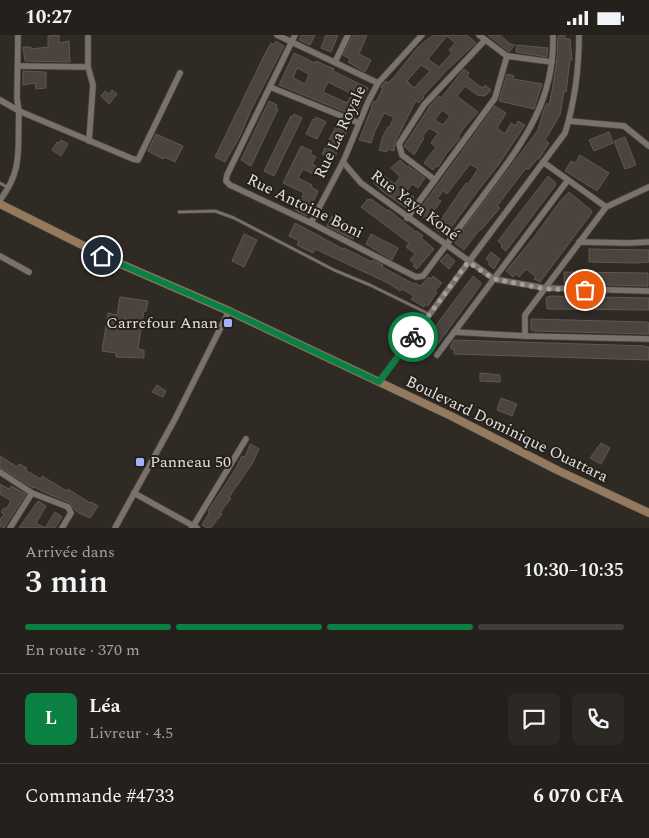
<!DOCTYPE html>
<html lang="fr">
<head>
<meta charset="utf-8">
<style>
	body { margin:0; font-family:Spectral,serif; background:#2c2824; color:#f1f3f6; height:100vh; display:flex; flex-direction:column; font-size:19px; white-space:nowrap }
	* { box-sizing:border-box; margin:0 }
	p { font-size:16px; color:#a3a3a3 }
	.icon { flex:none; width:28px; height:28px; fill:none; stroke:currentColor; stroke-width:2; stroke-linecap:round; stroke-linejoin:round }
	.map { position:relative; height:493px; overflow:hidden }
	.drawer { display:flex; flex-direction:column; background:#24201b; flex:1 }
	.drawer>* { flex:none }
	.pin { position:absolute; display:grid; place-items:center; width:42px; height:42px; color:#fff; margin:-21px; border:2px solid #fff; border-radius:50%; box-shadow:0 1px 5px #0007 }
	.courier { position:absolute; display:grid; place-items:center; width:50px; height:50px; margin:-25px; border:4px solid #0b8043; border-radius:50%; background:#fff; color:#222; box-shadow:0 1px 6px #0007 }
	.overview em { font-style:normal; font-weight:600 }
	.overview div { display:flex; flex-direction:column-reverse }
	.overview { display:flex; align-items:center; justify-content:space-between; height:85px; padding:0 25px }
	h1 { font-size:32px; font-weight:600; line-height:38px }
	.bar { display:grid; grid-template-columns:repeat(4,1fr); gap:8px 5px; align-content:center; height:60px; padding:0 25px }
	.bar i { height:6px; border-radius:4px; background:#413e3a }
	.bar .selected { background:#0b8043 }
	.bar p { grid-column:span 4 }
	.line { display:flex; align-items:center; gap:12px; padding:0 25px; border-top:1px solid #413e3a }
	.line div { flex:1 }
	.round { display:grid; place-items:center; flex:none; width:52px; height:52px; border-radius:8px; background:#2c2824 }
	.status { display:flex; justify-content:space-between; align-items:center; height:35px; padding:0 25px; background:#24201b; direction:ltr }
	.status svg { height:14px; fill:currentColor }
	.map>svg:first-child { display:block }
	.building { fill:#4a433e; stroke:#5f5852; fill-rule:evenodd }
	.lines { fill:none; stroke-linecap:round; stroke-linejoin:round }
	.lane-casing { stroke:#4d4742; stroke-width:4 }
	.street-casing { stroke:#4d4742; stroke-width:7 }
	.secondary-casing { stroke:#4d4742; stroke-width:9 }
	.lane { stroke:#79726c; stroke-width:2.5 }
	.street { stroke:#79726c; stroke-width:5.5 }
	.secondary { stroke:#937a5e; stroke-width:8 }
	.done { stroke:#a49f9a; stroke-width:5; stroke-dasharray:0 9 }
	.route { stroke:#0b8043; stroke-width:6 }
	.poi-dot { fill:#a3b2fd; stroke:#26201b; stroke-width:2 }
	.labels { text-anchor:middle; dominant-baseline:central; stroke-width:4; stroke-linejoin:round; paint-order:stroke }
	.street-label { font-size:16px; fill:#e2deda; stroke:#26201b }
	.poi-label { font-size:16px; fill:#e2deda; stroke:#26201b; text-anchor:end }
</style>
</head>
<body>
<div class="status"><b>10:27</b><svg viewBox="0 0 49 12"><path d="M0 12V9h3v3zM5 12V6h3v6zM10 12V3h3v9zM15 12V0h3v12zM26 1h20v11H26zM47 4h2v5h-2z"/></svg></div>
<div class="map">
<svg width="649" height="493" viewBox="0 0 649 493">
	<rect width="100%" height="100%" fill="#302a24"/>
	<g class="building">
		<polygon points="59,0 59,8 69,6 70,27 25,26 23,12 31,12 31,14 48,12 48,1"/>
		<polygon points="301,0 315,0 310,10 299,5"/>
		<polygon points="326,0 338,0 331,17 321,13"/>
		<polygon points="353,0 367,0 359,19 371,25 365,37 348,27 350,24 343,20"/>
		<path d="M433 0H467L476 8 446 36 423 61 424 62 418 68 416 65 395 107 394 116 387 114V117L379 115 383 101 388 92 389 93 394 82 384 78 375 96 371 108 359 105 372 72H371L374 66 376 67 383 53 381 52 386 46 388 48 395 41 417 13ZM447 1 455 8 449 15 452 18 439 32 428 24ZM421 30 430 36 414 53 407 46Z"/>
		<polygon points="488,0 500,0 510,9 515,10 509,17"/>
		<polygon points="565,0 565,4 570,4 572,25 570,25 566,57 564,56 560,80 545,105 549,108 539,124 538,123 528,135 526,133 497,171 500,173 481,195 480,194 464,215 455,208 456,204 538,95 544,74 547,68 549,70 552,56 557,24 558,1"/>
		<polygon points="276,6 284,11 251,75 240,101 225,127 215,122 264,21 271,8 274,10"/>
		<polygon points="517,10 548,13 547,22 516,17"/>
		<path d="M294 18 315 28 316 26 327 31 334 34 333 36 368 53 355 81 279 50ZM297 33 309 39 305 49 293 43ZM328 47 352 59 347 68 323 57Z"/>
		<path d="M464 34 469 38 467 41 478 50 483 53 485 50 491 55 485 61 477 60 465 51 457 61 478 77 464 93 458 102 460 103 446 119 438 132 436 131 433 135 424 128 436 112 431 108 438 98 429 93 422 102 424 103 414 120 404 111 430 71 439 61 441 63ZM442 75 450 81 443 90 435 85Z"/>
		<polygon points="23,36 46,37 46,53 36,54 35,48 23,50"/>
		<polygon points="507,39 514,41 513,44 542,49 534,74 499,66"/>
		<polygon points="112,55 117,59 109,69 101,61 105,56 109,59"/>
		<polygon points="269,66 277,70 276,73 278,74 251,131 241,125"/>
		<path d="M495 71 506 78 497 93 505 99 511 88 516 91 518 86 525 90 499 129 480 153 445 201 434 193 436 191 417 178ZM470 129 478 134 468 149 466 148 440 186 431 180 441 166 437 164 443 156 447 159Z"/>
		<polygon points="294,79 302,83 274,141 264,136 291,81 292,82"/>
		<polygon points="316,82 326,87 317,104 306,99 313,84 315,85"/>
		<polygon points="336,91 347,97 324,144 303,134 298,143 312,150 311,152 318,156 307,181 295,175 304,158 283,148 301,111 312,116 310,119 316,122 312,129 322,135 329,122 322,119"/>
		<polygon points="609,97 613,108 594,116 589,105"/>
		<polygon points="156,99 183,111 175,127 164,122 163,124 148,116"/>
		<polygon points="625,102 636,130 625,134 614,106"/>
		<polygon points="61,105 68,109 61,121 52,115 57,107 59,108"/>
		<polygon points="580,120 609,138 597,156 565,136 571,126 575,128"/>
		<polygon points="400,125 407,132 408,131 425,143 418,153 412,149 406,157 414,162 406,173 381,155 373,147 381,139 395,149 400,142 391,133"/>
		<polygon points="548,141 556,148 555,151 506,216 501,212 502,210 498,206"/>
		<polygon points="569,157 592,176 591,179 540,247 534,244 536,242 526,234 519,242 516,239 513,242 506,236 534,202 561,165"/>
		<polygon points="368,164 370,165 371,164 388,176 389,175 416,197 417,196 423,201 421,203 434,214 417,234 413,231 415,229 410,225 415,219 406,212 409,208 361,172"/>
		<polygon points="332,181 359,194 353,204 327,191"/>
		<polygon points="295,188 343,214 344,213 372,227 373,225 383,230 382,232 414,249 415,248 420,251 429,242 431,244 433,241 442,248 435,256 437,257 428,271 425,269 424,272 411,264 414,261 402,254 400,256 388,248 315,214 313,218 297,210 299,206 289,201"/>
		<polygon points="244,199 257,205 244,232 232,226"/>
		<polygon points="371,199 398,213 392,225 366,209"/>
		<polygon points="589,214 649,215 649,227 635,228 589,227"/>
		<polygon points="491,217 500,224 494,234 488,229 490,227 486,224"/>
		<polygon points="447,219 455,226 449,234 440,226"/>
		<polygon points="564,237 648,238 648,251 568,249 564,248"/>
		<polygon points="473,241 481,248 480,251 431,318 425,314 427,312 423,308"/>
		<polygon points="550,261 649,263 649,275 547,274 546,263"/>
		<polygon points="120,262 148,266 146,276 144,276 138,314 144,315 144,323 116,322 116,318 102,316 108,278 117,280"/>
		<polygon points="398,282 412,291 408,297 403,294 402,297 392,291"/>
		<polygon points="531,284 646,287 649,288 649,299 534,296 534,295 531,295"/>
		<polygon points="454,305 646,311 646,312 649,312 649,325 454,319 454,314 451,314 451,310"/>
		<polygon points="480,338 500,340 500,347 480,346"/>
		<polygon points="157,350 166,356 163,362 152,357"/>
		<polygon points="501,363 517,369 512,381 497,375"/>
		<polygon points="601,408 610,413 601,429 590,423"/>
		<polygon points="250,409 259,414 252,429 229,462 231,463 220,478 222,479 219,483 218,483 211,493 207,493 202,490 209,478 208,476 235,435 242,421 245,422"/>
		<polygon points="0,421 17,432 19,429 27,433 25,435 41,444 42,441 67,456 68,454 90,468 91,467 98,471 90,483 79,478 75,475 70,468 44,457 34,452 33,453 0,432"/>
		<polygon points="0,449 9,454 11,451 26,459 4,493 0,491 0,485 4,479 1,477 4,473 6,474 11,466 0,459"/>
		<polygon points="38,466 46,471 36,488 45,493 55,477 62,482 55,493 19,493"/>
	</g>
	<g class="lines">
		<g class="lane-casing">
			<g id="lane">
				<polyline points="0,148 7,152"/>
				<polyline points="179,177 215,176 234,183 334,235 370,250 429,279"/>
			</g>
		</g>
		<g class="street-casing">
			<g id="street">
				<polyline points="277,0 378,48"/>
				<path d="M295 0 227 140 226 146 230 150 311 188 416 242 423 241C443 214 463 188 483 161 521 110 555 68 553 0"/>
				<polyline points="479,0 507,21 552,27"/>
				<polyline points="335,27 348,0"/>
				<polyline points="18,31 88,32 88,0"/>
				<polyline points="88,32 93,50 89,106"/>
				<polyline points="270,52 359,88"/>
				<polyline points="0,65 19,76 17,64 18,0"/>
				<polyline points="569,86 624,91 649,111"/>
				<polyline points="343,127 361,148 494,244 545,253 649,256"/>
				<polyline points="543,127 606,172 649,152"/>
				<polyline points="435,145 402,120 399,109 424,70 485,5"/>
				<path d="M0 165C24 134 17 112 19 76L133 124 138 125 180 38"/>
				<polyline points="407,183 495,63 507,21"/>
				<polyline points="311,188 343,127 368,67 378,48 422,0"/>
				<polyline points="579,207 629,208 649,207"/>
				<polyline points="0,221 29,237"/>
				<polyline points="454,297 525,301 649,304"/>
				<polyline points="525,301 525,280 606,172"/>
				<polyline points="437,320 568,145"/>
				<path d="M379 347 565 98C575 66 579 34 579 0"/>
				<polyline points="0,437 32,458 68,472 71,478 62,493"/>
				<polyline points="134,458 197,493"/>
				<polyline points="10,493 32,458"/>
				<polyline points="115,493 175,384 229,276"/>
				<polyline points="192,493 246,404"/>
			</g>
		</g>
		<g class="secondary-casing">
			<polyline id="secondary" points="0,169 116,227 229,276 451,381 559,436 649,478"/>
		</g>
		<use href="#lane" class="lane"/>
		<use href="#street" class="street"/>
		<use href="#secondary" class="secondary"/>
	</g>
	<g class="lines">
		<polyline class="done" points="413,302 468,227 494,244 545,254 585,255"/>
		<polyline class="route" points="102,221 229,276 379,347 413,302"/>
	</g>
	<g class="poi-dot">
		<rect x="223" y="283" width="10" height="10" rx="2.5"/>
		<rect x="135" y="422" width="10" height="10" rx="2.5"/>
	</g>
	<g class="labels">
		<g class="street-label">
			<text transform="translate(340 97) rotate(-65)">Rue La Royale</text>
			<text transform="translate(415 170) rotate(37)">Rue Yaya Koné</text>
			<text transform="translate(305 171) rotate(26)">Rue Antoine Boni</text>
			<text transform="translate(507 394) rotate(26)">Boulevard Dominique Ouattara</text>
		</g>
		<g class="poi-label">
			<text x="218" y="288">Carrefour Anan</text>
			<text x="150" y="427" text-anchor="start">Panneau 50</text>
		</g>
	</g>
</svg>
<div class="pin" style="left:585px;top:255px;background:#ea580c"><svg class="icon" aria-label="bag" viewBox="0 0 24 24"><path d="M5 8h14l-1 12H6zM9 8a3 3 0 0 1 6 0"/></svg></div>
<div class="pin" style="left:102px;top:221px;background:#1f2937"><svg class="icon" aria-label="home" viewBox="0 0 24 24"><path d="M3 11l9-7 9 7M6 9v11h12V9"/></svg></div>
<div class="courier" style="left:413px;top:302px"><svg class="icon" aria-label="bike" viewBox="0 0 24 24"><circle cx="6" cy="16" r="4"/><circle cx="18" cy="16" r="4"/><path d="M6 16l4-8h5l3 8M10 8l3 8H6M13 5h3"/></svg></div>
</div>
<section class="drawer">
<div class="overview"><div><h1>3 min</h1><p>Arrivée dans</p></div><em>10:30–10:35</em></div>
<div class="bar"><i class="selected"></i><i class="selected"></i><i class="selected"></i><i></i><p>En route · 370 m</p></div>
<div class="line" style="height:90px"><b class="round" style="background:#0b8043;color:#fff">L</b><div><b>Léa</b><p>Livreur · 4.5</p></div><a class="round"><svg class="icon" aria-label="chat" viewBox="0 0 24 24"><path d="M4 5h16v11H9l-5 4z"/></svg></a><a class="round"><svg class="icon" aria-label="phone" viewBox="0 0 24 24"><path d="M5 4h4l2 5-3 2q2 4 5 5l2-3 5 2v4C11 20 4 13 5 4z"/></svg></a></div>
<div class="line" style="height:65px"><div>Commande #4733</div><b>6 070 CFA</b></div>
</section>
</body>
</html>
